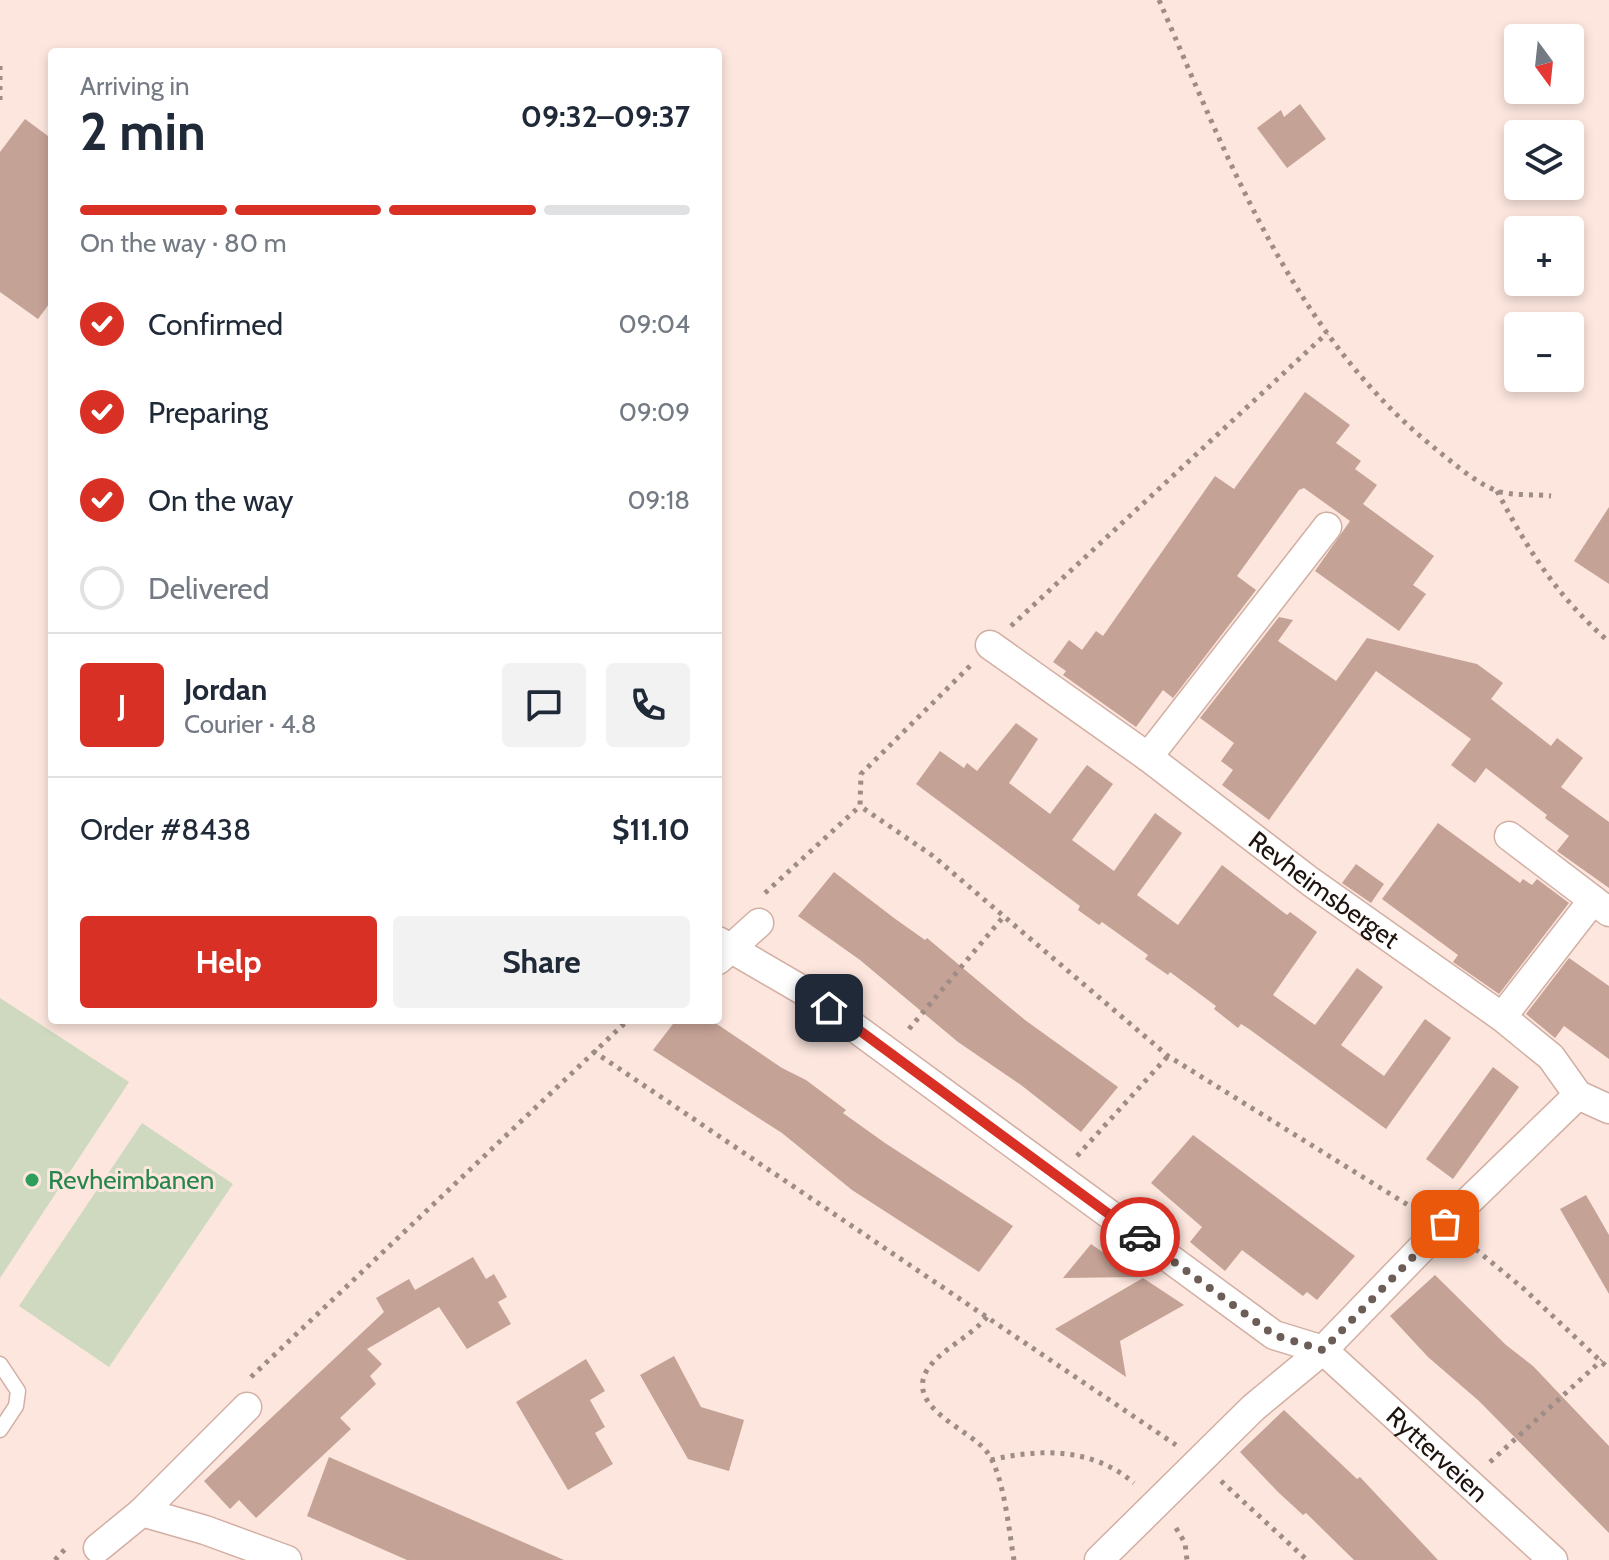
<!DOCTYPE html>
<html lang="en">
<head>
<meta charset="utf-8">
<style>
	body { margin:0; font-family:Cabin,sans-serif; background:#f2f2f3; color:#1f2937; height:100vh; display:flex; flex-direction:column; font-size:30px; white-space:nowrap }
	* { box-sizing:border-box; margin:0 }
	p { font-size:26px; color:#747a83 }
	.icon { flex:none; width:44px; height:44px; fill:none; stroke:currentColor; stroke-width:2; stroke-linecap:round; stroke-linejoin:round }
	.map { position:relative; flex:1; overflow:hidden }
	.drawer { position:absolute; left:48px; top:48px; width:674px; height:976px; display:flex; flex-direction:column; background:#fff; border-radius:8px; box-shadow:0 4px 12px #0003 }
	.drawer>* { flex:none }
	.needle { width:52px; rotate:165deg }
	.tools { position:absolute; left:1504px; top:24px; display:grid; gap:16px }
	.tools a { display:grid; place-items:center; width:80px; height:80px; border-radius:8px; background:#fff; box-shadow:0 4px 12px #0003; font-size:40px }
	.pin { position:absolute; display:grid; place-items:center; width:68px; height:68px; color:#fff; margin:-34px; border-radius:16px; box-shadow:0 4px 12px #0006 }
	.courier { position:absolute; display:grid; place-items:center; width:80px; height:80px; margin:-40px; border:6px solid #d93025; border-radius:50%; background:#fff; color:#222; box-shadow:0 2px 10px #0007 }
	.overview em { font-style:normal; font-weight:700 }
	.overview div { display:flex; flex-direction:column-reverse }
	.overview { display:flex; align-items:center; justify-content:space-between; height:136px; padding:0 32px }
	h1 { font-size:52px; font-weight:700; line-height:60px }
	.bar { display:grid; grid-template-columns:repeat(4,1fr); gap:12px 8px; align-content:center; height:96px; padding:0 32px }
	.bar i { height:10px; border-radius:6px; background:#e0e1e3 }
	.bar .selected { background:#d93025 }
	.bar p { grid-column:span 4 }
	.line { display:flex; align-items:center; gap:20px; padding:0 32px; border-top:2px solid #e0e1e3 }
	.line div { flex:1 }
	.round { display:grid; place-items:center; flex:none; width:84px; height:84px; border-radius:8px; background:#f2f2f3 }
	ol { padding:0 32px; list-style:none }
	li { display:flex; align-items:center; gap:24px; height:88px }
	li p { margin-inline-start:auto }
	li .icon { padding:8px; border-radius:50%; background:#d93025; color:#fff; stroke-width:4 }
	li:last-child { color:#747a83 }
	li i { width:44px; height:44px; border:4px solid #e0e1e3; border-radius:50% }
	.primary-button { display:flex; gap:16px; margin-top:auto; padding:16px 32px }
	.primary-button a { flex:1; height:92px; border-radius:8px; background:#d93025; color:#fff; font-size:32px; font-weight:700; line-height:92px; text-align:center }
	.primary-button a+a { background:#f2f2f3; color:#1f2937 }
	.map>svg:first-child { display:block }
	.green { fill:#ced9bf }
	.building { fill:#c5a296 }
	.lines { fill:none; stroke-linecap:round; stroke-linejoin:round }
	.lane-casing { stroke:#d3afa3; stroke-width:17 }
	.street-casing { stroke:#d3afa3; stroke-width:31 }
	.path { stroke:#9e8c86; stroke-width:5; stroke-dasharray:4 6; stroke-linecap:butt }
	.lane { stroke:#fff; stroke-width:14 }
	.street { stroke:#fff; stroke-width:28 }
	.done { stroke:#6c5d57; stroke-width:8; stroke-dasharray:0 14.4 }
	.route { stroke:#d93025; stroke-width:10 }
	.leisure-dot { fill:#2e9e5b; stroke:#fce6de; stroke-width:3 }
	.labels { text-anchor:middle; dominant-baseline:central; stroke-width:6; stroke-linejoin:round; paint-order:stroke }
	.street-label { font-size:26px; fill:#1f130e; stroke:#fce6de }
	.leisure-label { font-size:26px; fill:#27864d; stroke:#fce6de; text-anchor:start }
</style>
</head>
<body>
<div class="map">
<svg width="1609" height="1560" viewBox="0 0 1609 1560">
	<rect width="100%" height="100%" fill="#fce6de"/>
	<g class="green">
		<polygon points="0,998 129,1082 0,1278"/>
		<polygon points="142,1123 233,1184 109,1367 19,1306"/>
	</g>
	<g class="building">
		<polygon points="1300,104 1326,139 1287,168 1257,128 1281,110 1284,117"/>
		<polygon points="25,119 52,139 52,300 38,319 0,292 0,152"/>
		<polygon points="1305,392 1350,425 1336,443 1361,461 1355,469 1377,485 1363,504 1434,556 1413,585 1426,594 1399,631 1315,571 1350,521 1304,488 1299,490 1237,576 1256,590 1173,698 1163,690 1136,727 1063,675 1066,671 1053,662 1069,640 1082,650 1096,631 1103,636 1215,476 1234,489"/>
		<polygon points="1609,507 1609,584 1574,561"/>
		<polygon points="1279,617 1293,620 1278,641 1336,681 1367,638 1477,664 1503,683 1491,699 1551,746 1557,738 1583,758 1561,787 1609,822 1609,888 1557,851 1569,836 1545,818 1547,815 1486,768 1475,783 1451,765 1471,739 1376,671 1269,820 1222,785 1233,770 1221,761 1234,743 1200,718"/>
		<polygon points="1016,723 1038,739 1009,783 1050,814 1087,765 1113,784 1072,840 1114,871 1155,813 1182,833 1137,895 1178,925 1222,865 1287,915 1290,912 1317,932 1273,995 1315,1025 1357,968 1383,987 1341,1045 1384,1076 1425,1019 1451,1038 1386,1129 1249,1029 1241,1024 1238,1028 1214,1009 1216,1006 1170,972 1168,975 1145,959 1148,955 1102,922 1099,925 1078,910 1080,906 916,784 940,751 964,768 967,763 977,771"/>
		<polygon points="1438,823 1520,883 1523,879 1532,885 1537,879 1569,903 1499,994 1453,962 1458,955 1382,899"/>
		<polygon points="1356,864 1384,884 1371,903 1342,883"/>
		<polygon points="834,872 894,918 925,940 927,938 1025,1020 1118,1087 1081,1132 1021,1085 958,1042 860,960 798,916"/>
		<polygon points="1569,958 1609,986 1609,1059 1564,1026 1555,1038 1526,1014"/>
		<polygon points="676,1020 711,1020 782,1068 806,1080 846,1110 843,1113 885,1143 1013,1226 979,1272 852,1190 782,1133 653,1050"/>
		<polygon points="1493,1067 1519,1087 1453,1179 1426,1159"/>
		<polygon points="1193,1135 1355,1256 1317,1300 1307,1292 1303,1296 1242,1250 1225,1271 1190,1242 1202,1227 1151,1183"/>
		<polygon points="1586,1195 1609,1235 1609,1294 1560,1209"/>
		<polygon points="1091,1244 1138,1277 1063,1278"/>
		<polygon points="473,1257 486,1279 494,1274 507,1297 498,1302 511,1324 467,1349 439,1307 367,1349 382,1364 370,1376 376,1384 340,1418 351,1429 256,1518 239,1500 230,1509 204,1481 384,1312 376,1298 409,1279 415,1290"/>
		<polygon points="1435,1275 1506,1345 1533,1366 1609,1446 1609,1533 1479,1401 1428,1357 1390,1316"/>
		<polygon points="1143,1278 1184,1305 1120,1341 1126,1377 1055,1329"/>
		<polygon points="674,1356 701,1407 744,1420 729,1471 688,1459 640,1375"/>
		<polygon points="586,1359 605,1391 590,1400 605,1427 595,1433 613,1464 568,1490 516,1402"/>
		<polygon points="1284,1410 1357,1479 1360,1477 1438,1560 1354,1560 1306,1513 1303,1515 1278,1492 1240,1452"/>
		<polygon points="329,1457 564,1560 407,1560 307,1516"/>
	</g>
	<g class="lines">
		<g class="lane-casing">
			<polyline id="lane" points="0,1364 18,1391 16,1406 0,1430"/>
		</g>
		<g class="street-casing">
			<g id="street">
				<path id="s1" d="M990 645 1148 757 1311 882 1502 1017 1551 1057 1578 1095"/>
				<polyline points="1148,757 1327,527"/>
				<polyline points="1509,836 1609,912"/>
				<path id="s2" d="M718 941 809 994 1274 1335 1323 1350 1553 1560"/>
				<polyline points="718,960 759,923"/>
				<polyline points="1502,1017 1593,900"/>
				<polyline points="1578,1095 1609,1109"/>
				<polyline points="142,1512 205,1530 287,1560"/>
				<polyline points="98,1548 142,1512 247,1407"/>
				<polyline points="1099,1560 1253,1408 1323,1350 1445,1224 1578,1095"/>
			</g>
		</g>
		<g class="path">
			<path d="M1159 0C1228 159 1293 333 1432 446 1451 461 1474 482 1497 491 1512 496 1535 494 1551 496"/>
			<polyline points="0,66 0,101"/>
			<path d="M1497 491C1529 552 1557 596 1609 642"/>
			<polyline points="1011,626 1327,333"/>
			<polyline points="970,666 861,774 860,806 933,856 1168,1056 1416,1210"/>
			<polyline points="765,893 860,806"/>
			<polyline points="909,1029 1004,916"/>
			<polyline points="593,1051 1176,1445"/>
			<polyline points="1077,1156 1168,1056"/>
			<polyline points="1468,1243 1524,1289 1609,1369"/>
			<path d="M987 1317C970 1337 940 1350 927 1370 905 1408 970 1429 987 1452 1004 1474 1009 1532 1014 1560"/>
			<polyline points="251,1377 628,1020"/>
			<path d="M991 1460C1041 1448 1093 1448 1134 1483"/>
			<polyline points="1490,1462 1602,1360"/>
			<polyline points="1221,1481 1307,1560"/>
			<polyline points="1176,1528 1185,1543 1187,1560"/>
			<polyline points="55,1560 68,1546"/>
		</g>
		<use href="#lane" class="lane"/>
		<use href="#street" class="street"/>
	</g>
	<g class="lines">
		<polyline class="done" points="1140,1237 1274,1335 1323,1350 1445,1224"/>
		<polyline class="route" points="829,1008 1140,1237"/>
	</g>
	<circle class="leisure-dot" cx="32" cy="1180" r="8"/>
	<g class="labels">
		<g class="street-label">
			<text stroke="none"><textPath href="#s1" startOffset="414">Revheimsberget</textPath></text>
			<text stroke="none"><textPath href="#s2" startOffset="888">Rytterveien</textPath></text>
		</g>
		<g class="leisure-label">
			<text x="48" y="1180">Revheimbanen</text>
		</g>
	</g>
</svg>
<div class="tools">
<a><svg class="needle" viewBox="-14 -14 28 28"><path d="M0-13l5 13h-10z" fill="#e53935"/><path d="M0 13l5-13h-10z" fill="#747a83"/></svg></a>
<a><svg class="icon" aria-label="layers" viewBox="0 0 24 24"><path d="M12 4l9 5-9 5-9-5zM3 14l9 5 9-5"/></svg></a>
<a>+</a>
<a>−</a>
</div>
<div class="pin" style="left:1445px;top:1224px;background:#ea580c"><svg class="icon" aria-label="bag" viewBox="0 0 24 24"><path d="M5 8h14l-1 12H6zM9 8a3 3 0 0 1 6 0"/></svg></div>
<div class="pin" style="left:829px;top:1008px;background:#1f2937"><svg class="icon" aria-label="home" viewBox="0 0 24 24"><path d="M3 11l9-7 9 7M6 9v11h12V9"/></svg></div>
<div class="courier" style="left:1140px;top:1237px"><svg class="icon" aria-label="car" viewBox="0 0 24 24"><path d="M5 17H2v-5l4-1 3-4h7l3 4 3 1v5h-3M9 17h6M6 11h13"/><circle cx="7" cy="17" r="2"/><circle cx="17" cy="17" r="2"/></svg></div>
<section class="drawer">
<div class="overview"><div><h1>2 min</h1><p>Arriving in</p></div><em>09:32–09:37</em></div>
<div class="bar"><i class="selected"></i><i class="selected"></i><i class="selected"></i><i></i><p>On the way · 80 m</p></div>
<ol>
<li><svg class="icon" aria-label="check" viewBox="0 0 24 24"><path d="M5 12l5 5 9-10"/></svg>Confirmed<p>09:04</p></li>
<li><svg class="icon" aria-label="check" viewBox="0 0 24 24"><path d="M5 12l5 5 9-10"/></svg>Preparing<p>09:09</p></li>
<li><svg class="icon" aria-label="check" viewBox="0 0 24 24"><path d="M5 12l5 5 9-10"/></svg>On the way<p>09:18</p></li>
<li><i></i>Delivered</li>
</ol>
<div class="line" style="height:144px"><b class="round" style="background:#d93025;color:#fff">J</b><div><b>Jordan</b><p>Courier · 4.8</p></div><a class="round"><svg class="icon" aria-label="chat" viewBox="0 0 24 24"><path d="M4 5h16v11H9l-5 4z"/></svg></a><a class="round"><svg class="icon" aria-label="phone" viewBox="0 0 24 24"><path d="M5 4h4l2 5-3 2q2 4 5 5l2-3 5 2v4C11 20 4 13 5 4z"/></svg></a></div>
<div class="line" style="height:104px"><div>Order #8438</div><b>$11.10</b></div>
<div class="primary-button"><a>Help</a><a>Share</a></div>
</section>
</div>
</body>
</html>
